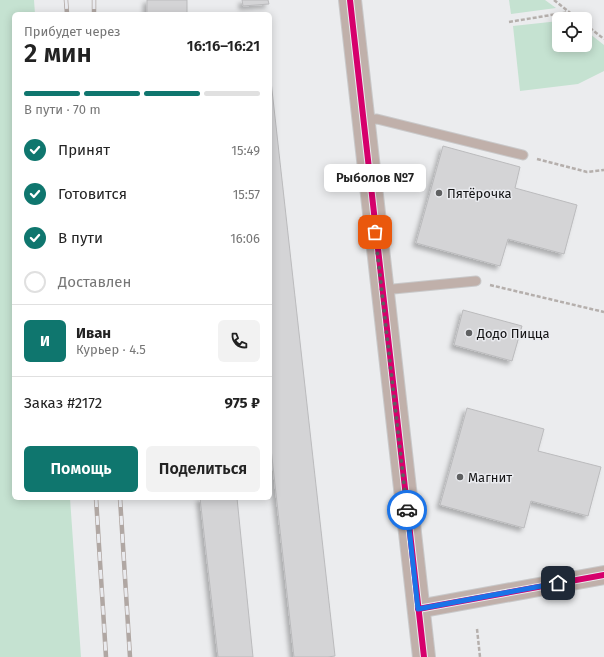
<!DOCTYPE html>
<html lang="ru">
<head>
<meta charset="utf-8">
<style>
	body { margin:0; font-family:"Fira Sans",sans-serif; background:#f2f2f2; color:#222; height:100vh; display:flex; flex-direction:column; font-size:15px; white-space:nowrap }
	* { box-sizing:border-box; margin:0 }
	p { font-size:13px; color:#767676 }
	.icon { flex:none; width:22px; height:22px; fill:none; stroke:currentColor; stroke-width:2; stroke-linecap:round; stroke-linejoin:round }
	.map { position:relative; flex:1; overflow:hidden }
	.drawer { position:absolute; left:12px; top:12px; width:260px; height:488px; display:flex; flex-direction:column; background:#fff; border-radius:6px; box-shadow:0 2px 10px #0003 }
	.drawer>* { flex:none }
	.tools { position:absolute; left:552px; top:12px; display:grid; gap:8px }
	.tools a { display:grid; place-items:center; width:40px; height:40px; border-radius:6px; background:#fff; box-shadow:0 2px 10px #0003; font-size:20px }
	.pin { position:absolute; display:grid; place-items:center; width:34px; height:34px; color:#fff; margin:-17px; border-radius:8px; box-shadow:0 2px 6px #0006 }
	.courier { position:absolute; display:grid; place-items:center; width:40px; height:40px; margin:-20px; border:3px solid #1a73e8; border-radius:50%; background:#fff; color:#222; box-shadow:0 1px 5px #0007 }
	.bubble { position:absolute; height:28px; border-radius:6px; background:#fff; box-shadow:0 2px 10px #0003; font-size:13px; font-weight:600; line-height:28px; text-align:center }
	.head em { font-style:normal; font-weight:600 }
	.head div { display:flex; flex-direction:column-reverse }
	.head { display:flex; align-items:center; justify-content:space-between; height:68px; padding:0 12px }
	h1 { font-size:26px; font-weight:600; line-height:30px }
	.bar { display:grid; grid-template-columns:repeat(4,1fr); gap:6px 4px; align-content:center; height:48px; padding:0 12px }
	.bar i { height:5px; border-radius:3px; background:#e0e0e0 }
	.bar .selected { background:#0f766e }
	.bar p { grid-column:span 4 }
	.line { display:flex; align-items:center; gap:10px; padding:0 12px; border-top:1px solid #e0e0e0 }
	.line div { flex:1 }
	.round { display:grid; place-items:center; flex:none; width:42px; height:42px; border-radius:6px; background:#f2f2f2 }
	ol { padding:0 12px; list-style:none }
	li { display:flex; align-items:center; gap:12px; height:44px }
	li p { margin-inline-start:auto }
	li .icon { padding:4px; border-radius:50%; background:#0f766e; color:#fff; stroke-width:4 }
	li:last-child { color:#767676 }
	li i { width:22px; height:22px; border:2px solid #e0e0e0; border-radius:50% }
	.cta { display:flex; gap:8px; margin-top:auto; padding:8px 12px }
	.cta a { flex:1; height:46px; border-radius:6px; background:#0f766e; color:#fff; font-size:16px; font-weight:600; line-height:46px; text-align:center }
	.cta a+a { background:#f2f2f2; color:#222 }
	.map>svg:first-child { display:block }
	.green { fill:#c5e2d1 }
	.building { fill:#d4d4d6; stroke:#bbbbbd; filter:url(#shadow) }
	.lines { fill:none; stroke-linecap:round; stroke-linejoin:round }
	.service-casing { stroke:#c9c9ca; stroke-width:11 }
	.minor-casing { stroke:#c9c9ca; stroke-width:20 }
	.tertiary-casing { stroke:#c9c9ca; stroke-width:24 }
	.path { stroke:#b5afac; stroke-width:2.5; stroke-dasharray:4 2; stroke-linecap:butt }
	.service { stroke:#c0b0aa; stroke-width:9 }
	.minor { stroke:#c0b0aa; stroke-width:18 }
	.tertiary { stroke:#c0b0aa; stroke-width:22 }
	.rail-casing { stroke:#b0a7a3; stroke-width:4.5 }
	.rail { stroke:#eaebef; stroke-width:3; stroke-dasharray:9; stroke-linecap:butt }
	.cycleway-casing { stroke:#eaebef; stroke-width:8 }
	.cycleway { stroke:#d6006c; stroke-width:6 }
	.done { stroke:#5f6061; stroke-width:4; stroke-dasharray:0 7.2 }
	.route { stroke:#1a73e8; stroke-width:5 }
	.poi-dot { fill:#5f6061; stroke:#eaebef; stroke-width:1.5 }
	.labels { text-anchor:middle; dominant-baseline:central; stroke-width:3; stroke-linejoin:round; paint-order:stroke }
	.poi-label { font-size:13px; fill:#141415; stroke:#eaebef; text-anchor:start }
</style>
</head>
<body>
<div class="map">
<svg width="604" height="657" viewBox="0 0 604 657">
	<defs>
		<filter id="shadow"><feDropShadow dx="-3.5" dy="3.5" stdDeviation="2" flood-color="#0004"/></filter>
	</defs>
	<rect width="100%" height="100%" fill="#ebecee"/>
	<g class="green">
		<polygon points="0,0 34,0 35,14 14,14 14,498 70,498 81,657 0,657"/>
		<polygon points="509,0 545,0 556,8 511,14"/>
		<polygon points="559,21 559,45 585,45 585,30 604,45 604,71 578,84 520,91 513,26"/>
	</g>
	<g class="building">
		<rect x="147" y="0" width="40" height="14"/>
		<polygon points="242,0 268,0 269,4 243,6"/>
		<polygon points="270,72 335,656 328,657 294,657 270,439"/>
		<polygon points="443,146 520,167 515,188 577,205 564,254 508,239 500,266 416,243"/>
		<polygon points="463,310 522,326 512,361 454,345"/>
		<polygon points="467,408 544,429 538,451 601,467 588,516 531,501 524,528 440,505"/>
		<polygon points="200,498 237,498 253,657 218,657"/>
	</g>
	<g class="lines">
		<g class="service-casing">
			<g id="service">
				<polyline points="363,120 377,119 523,155"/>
				<polyline points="383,290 476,281"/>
			</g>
		</g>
		<g class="minor-casing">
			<polyline id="minor" points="418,609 604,575"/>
		</g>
		<g class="tertiary-casing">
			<polyline id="tertiary" points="350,0 424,657"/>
		</g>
		<g class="path">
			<polyline points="554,0 578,19"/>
			<polyline points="509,22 569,12"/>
			<polyline points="585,24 604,39"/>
			<polyline points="537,159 587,172 604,170"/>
			<polyline points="490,285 604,312"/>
			<polyline points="477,629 480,657"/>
		</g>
		<use href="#service" class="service"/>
		<use href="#minor" class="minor"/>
		<use href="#tertiary" class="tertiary"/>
		<g class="rail-casing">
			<g id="rail">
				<polyline points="66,0 67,14"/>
				<polyline points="94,0 94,14"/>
				<polyline points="96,498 106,657"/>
				<polyline points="120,498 130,657"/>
			</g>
		</g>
		<use href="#rail" class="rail"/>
		<g class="cycleway-casing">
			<g id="cycleway">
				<polyline points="350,0 424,657"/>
				<polyline points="418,609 604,575"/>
			</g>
		</g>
		<use href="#cycleway" class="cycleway"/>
	</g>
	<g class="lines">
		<polyline class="done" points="375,232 407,510"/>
		<polyline class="route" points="407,510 418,609 558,583"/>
	</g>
	<g class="poi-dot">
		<circle cx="439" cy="193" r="4"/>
		<circle cx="469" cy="333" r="4"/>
		<circle cx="460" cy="477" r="4"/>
	</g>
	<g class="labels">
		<g class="poi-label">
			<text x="447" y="193">Пятёрочка</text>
			<text x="477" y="333">Додо Пицца</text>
			<text x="468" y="477">Магнит</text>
		</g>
	</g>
</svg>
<div class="tools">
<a><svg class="icon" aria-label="locate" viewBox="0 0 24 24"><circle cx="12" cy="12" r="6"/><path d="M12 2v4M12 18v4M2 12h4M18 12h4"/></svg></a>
</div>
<div class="pin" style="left:375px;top:232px;background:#ea580c"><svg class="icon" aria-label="bag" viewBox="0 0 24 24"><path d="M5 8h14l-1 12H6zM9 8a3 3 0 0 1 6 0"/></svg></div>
<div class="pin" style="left:558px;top:583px;background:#1f2937"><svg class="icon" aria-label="home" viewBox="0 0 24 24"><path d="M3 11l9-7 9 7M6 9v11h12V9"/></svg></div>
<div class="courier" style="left:407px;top:510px"><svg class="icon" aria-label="car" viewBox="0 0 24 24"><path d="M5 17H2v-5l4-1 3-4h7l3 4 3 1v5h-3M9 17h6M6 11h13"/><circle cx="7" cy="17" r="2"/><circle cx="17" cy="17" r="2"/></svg></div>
<div class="bubble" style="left:324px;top:164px;width:102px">Рыболов №7</div>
<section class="drawer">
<div class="head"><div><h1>2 мин</h1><p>Прибудет через</p></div><em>16:16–16:21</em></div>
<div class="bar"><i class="selected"></i><i class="selected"></i><i class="selected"></i><i></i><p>В пути · 70 m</p></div>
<ol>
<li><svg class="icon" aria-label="check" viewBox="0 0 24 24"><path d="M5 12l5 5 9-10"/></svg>Принят<p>15:49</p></li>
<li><svg class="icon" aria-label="check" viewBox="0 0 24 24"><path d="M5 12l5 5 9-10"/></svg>Готовится<p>15:57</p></li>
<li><svg class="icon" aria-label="check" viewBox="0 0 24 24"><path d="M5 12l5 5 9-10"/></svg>В пути<p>16:06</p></li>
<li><i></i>Доставлен</li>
</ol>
<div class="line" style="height:72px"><b class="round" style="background:#0f766e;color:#fff">И</b><div><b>Иван</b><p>Курьер · 4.5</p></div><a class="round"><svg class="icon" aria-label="phone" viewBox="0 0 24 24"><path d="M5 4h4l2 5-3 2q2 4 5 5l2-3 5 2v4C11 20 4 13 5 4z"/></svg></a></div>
<div class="line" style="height:52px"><div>Заказ #2172</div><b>975 ₽</b></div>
<div class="cta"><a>Помощь</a><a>Поделиться</a></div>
</section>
</div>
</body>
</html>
